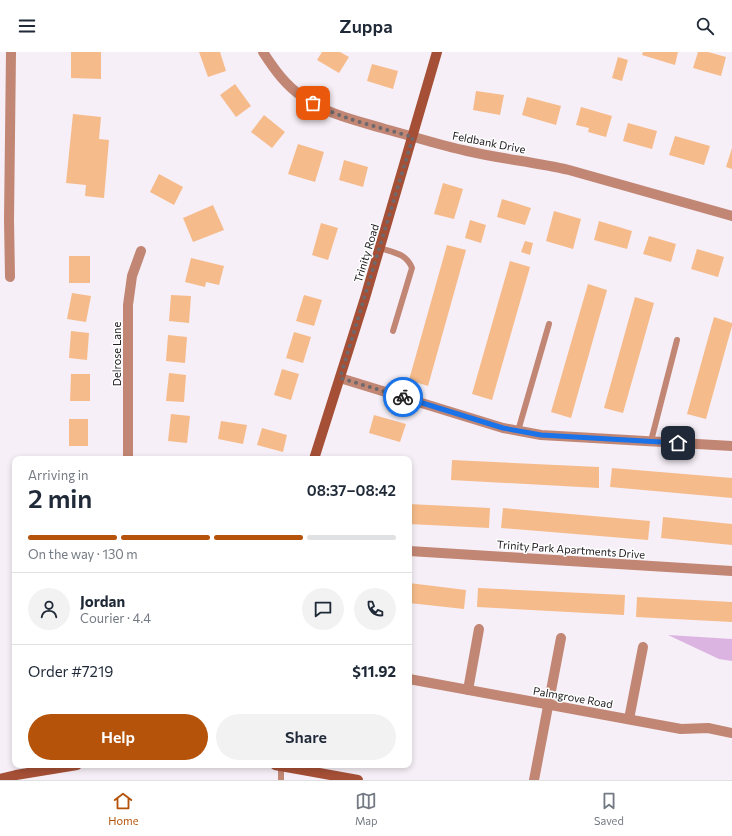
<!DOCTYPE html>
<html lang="en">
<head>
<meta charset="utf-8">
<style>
	body { margin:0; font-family:Commissioner,sans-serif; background:#f2f2f3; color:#1f2937; height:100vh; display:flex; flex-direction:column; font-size:15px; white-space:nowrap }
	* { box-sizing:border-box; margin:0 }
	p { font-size:13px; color:#747a83 }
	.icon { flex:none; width:22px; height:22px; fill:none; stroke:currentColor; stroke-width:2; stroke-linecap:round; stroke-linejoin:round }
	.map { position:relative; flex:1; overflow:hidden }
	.drawer { position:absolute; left:12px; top:404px; width:400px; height:312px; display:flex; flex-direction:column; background:#fff; border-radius:8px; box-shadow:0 2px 6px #0003 }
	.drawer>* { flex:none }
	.pin { position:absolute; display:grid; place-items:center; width:34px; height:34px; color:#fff; margin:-17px; border-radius:8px; box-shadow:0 2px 6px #0006 }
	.courier { position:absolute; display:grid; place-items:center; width:40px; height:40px; margin:-20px; border:3px solid #1a73e8; border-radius:50%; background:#fff; color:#222; box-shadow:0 1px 5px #0007 }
	.summary em { font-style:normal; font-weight:600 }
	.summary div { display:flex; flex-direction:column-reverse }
	.summary { display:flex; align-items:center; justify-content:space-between; height:68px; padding:0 16px }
	h1 { font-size:26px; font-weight:600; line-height:30px }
	.bar { display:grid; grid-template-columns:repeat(4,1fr); gap:6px 4px; align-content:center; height:48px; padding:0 16px }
	.bar i { height:5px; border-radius:3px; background:#e0e1e3 }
	.bar .current { background:#b45309 }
	.bar p { grid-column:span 4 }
	.line { display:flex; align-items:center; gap:10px; padding:0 16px; border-top:1px solid #e0e1e3 }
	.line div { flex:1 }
	.round { display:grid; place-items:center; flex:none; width:42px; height:42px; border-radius:21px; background:#f2f2f3 }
	.button { display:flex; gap:8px; margin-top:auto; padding:8px 16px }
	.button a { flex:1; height:46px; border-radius:24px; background:#b45309; color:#fff; font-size:16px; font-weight:600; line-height:46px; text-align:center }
	.button a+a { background:#f2f2f3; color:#1f2937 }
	header { display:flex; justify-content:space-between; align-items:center; height:52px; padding:0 16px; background:#fff; font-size:18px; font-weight:600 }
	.dock { display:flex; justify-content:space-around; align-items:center; height:56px; border-top:1px solid #e0e1e3; background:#fff; font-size:11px; color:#747a83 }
	.dock a { display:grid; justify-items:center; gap:2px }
	.dock .current { color:#b45309 }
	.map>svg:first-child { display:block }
	.green { fill:#dbb4e1 }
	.building { fill:#f6bb8b }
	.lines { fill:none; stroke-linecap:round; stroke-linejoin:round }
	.lane { stroke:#c28674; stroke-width:6 }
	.street { stroke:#c28674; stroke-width:10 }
	.secondary { stroke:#a54f36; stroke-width:10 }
	.done { stroke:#6d696d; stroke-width:4; stroke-dasharray:0 7.2 }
	.route { stroke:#1a73e8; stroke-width:5 }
	.labels { text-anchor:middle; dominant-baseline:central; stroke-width:3; stroke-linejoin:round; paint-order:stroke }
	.street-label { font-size:11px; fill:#232123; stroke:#fff }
</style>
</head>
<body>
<header><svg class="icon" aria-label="menu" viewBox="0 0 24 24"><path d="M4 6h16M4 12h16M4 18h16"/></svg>Zuppa<svg class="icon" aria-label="search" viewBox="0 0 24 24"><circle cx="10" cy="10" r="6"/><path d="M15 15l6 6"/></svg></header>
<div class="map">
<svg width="732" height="728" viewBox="0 0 732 728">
	<rect width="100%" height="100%" fill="#f6eff7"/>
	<polygon class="green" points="668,583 732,587 732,609 719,607"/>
	<g class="building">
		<polygon points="71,0 101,0 101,27 71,26"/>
		<polygon points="199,0 220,0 226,19 208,25"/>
		<polygon points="322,0 340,0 349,5 339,21 317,8"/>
		<polygon points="643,0 678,0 675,13 642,3"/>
		<polygon points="698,0 708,0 726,5 721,24 693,16"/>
		<polygon points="618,5 628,8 622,29 612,26"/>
		<polygon points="372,12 398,19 393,37 367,29"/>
		<polygon points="235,32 251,54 236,65 220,43"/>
		<polygon points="476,39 504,43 500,63 473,58"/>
		<polygon points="527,45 561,54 556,73 522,63"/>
		<polygon points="581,55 612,64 606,85 588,80 589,76 576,73"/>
		<polygon points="73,62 101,65 99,87 109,88 104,146 85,144 86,133 66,131"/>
		<polygon points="264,63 285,80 272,96 251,80"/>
		<polygon points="628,71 657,79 652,97 623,89"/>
		<polygon points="675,84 710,94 704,113 669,103"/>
		<polygon points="298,92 324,100 315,130 288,122"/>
		<polygon points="732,96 732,117 726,115"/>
		<polygon points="344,108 368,115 363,135 339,128"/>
		<polygon points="159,122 183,135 174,153 150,140"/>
		<polygon points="443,131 463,137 454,167 434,162"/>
		<polygon points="502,147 531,156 525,173 497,165"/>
		<polygon points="213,153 224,178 193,190 183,166"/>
		<polygon points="554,159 581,167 573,197 546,189"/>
		<polygon points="470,168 486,173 481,191 465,186"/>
		<polygon points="599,169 632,179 627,197 594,188"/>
		<polygon points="321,171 338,176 328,208 312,203"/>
		<polygon points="649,184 676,192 671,210 643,202"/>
		<polygon points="525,189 533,191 530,203 521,200"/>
		<polygon points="447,193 466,198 428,334 409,328"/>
		<polygon points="697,197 724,205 718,225 691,217"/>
		<rect x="69" y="204" width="21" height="27"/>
		<polygon points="191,206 224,214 219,233 206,230 205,235 185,230"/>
		<polygon points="510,209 530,215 492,348 472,342"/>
		<polygon points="588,232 607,238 571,366 551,360"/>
		<polygon points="72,241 91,244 86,270 67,267"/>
		<polygon points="171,243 191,244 189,271 169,269"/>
		<polygon points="304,243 322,248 314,274 296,269"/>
		<polygon points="635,245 654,251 623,361 604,356"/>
		<polygon points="714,265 732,271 732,274 706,367 687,362"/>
		<polygon points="71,279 89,281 87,308 69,306"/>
		<polygon points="294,280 311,285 303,311 286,306"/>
		<polygon points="168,283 187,285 185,311 166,309"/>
		<polygon points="282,317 299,322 291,348 274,343"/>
		<polygon points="169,321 186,323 184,350 166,349"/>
		<polygon points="71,322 90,322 90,349 70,349"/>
		<polygon points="171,362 190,364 187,391 168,389"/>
		<polygon points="374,363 406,372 400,390 369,381"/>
		<rect x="69" y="367" width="19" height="27"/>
		<polygon points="221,369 247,373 243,392 218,387"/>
		<polygon points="262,376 287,383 283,400 257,393"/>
		<polygon points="452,408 599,415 599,436 451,428"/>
		<polygon points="612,416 732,426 732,446 610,435"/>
		<polygon points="409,452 490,456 489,476 409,472"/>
		<polygon points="503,456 650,469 648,488 501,476"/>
		<polygon points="663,465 732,472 732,493 661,486"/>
		<polygon points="409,531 466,538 464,557 409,551"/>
		<polygon points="478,536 625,543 624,563 477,555"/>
		<polygon points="637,545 732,550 732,570 636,565"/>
	</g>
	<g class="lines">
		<g class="lane">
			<path d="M380 196C394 201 406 201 412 216L393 279"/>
			<polyline points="518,379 549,272"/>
			<polyline points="651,389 677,288"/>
			<polyline points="281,714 281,728"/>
		</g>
		<g class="street">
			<path d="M263 0C274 17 286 34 303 45 326 62 358 69 385 77 412 84 439 93 467 99 501 107 535 110 569 118L732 164"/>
			<polyline points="10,225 9,168 11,0"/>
			<polyline points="340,326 503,376 541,383 732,394"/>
			<polyline points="128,407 128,253 132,224 141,199"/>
			<polyline points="409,499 732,519"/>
			<polyline points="409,627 681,677 708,676 732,681"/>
			<polyline points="468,638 479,577"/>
			<polyline points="629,667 643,595"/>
			<polyline points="534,728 561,586"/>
		</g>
		<g class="secondary">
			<polyline points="314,407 365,246 437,0"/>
			<polyline points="275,713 358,728"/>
			<polyline points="0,727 16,723 77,713"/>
		</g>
	</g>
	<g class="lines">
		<path class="done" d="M313 51C341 67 382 76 413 85L340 326 403 345"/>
		<polyline class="route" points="403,345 503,376 541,383 678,391"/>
	</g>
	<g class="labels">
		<g class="street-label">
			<text transform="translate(489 90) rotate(11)">Feldbank Drive</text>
			<text transform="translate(366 201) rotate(-73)">Trinity Road</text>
			<text transform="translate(116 302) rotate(-90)">Delrose Lane</text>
			<text transform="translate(571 497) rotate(4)">Trinity Park Apartments Drive</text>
			<text transform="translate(573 645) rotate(10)">Palmgrove Road</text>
		</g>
	</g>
</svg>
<div class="pin" style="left:313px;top:51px;background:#ea580c"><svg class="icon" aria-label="bag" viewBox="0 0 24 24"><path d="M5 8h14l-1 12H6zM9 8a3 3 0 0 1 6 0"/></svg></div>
<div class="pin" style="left:678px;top:391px;background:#1f2937"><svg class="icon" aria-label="home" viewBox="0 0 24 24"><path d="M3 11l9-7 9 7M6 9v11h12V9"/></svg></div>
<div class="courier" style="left:403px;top:345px"><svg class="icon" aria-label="bike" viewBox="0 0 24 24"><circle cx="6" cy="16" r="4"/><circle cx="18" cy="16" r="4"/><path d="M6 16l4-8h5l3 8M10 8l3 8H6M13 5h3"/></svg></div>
<section class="drawer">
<div class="summary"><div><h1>2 min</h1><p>Arriving in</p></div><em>08:37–08:42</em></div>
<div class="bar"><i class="current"></i><i class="current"></i><i class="current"></i><i></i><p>On the way · 130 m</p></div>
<div class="line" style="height:72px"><a class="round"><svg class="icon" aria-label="person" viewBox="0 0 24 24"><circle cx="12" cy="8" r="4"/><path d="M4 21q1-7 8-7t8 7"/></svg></a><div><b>Jordan</b><p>Courier · 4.4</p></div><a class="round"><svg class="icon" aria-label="chat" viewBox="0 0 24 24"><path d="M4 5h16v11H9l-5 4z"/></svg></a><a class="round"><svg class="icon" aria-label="phone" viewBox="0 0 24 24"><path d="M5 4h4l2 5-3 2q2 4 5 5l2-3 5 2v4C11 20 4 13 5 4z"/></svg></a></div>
<div class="line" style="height:52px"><div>Order #7219</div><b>$11.92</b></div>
<div class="button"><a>Help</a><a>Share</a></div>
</section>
</div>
<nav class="dock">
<a class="current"><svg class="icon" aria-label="home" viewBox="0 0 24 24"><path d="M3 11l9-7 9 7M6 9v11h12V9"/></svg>Home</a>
<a><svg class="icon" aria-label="map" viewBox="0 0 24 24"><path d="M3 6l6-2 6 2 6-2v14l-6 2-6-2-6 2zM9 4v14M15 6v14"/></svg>Map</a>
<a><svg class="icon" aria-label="saved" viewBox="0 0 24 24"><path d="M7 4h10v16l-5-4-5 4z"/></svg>Saved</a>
</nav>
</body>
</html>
